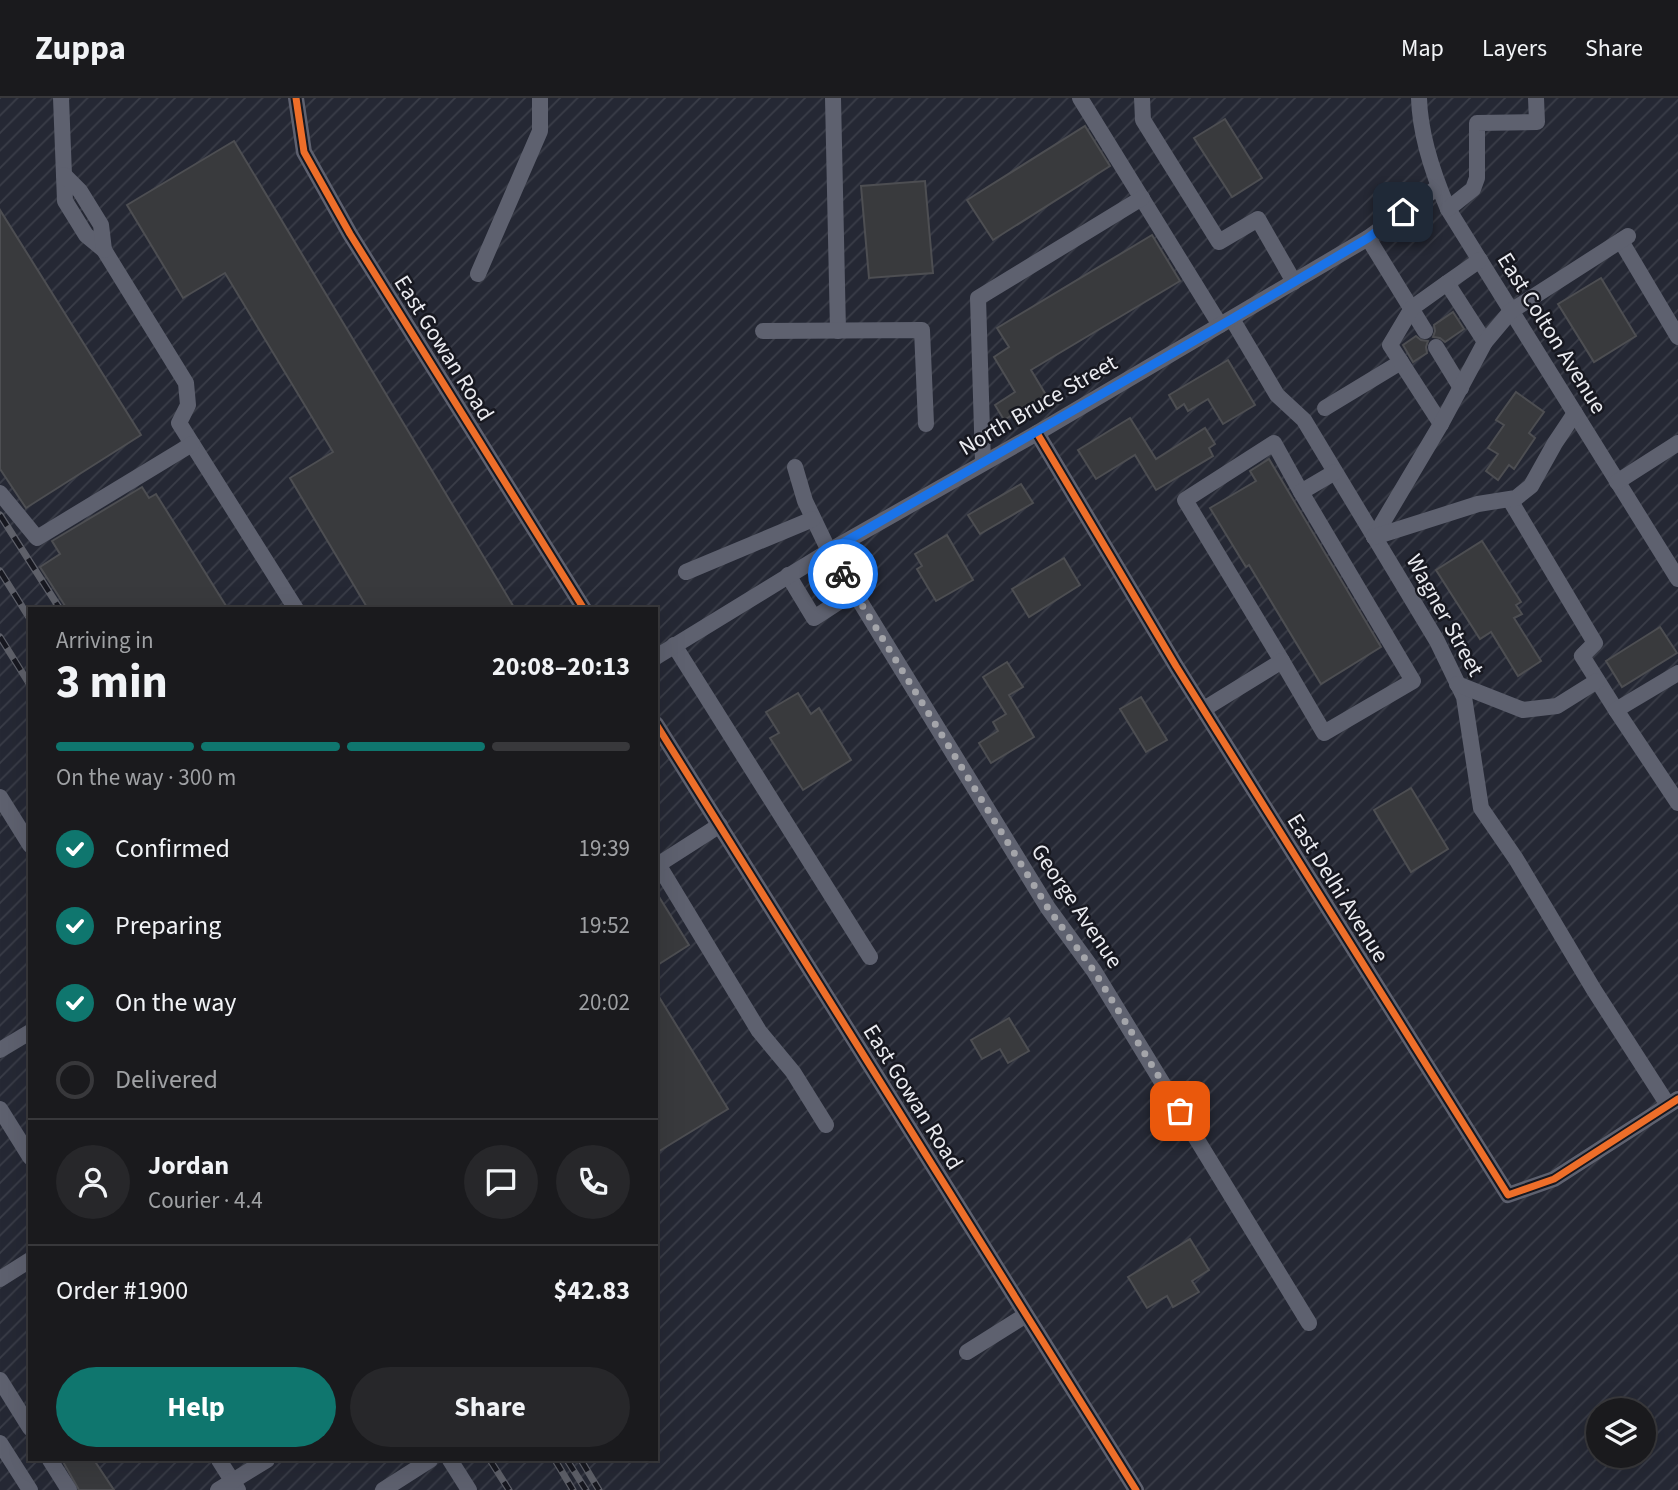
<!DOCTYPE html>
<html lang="en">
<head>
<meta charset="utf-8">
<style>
	body { margin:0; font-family:"Source Sans 3",sans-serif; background:#27272a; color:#f1f3f6; height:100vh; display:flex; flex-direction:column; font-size:26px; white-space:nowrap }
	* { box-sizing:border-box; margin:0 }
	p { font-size:23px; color:#9fa1a4 }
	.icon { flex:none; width:38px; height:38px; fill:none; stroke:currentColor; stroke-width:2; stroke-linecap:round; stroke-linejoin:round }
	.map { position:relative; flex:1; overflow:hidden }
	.details { position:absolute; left:28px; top:509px; width:630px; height:854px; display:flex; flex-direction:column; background:#1a1a1d; border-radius:0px; box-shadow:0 7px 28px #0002,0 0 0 2px #38383b }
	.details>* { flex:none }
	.tools { position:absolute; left:1586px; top:1300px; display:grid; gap:14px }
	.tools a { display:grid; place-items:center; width:70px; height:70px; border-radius:50%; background:#1a1a1d; box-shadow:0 7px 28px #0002,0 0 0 2px #38383b; font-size:35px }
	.pin { position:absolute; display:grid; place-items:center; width:60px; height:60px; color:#fff; margin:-30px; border-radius:14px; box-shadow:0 4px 10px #0006 }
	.courier { position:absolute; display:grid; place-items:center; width:70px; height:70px; margin:-35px; border:5px solid #1a73e8; border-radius:50%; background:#fff; color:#222; box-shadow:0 2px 9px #0007 }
	.headline em { font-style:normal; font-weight:700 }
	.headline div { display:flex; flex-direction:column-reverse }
	.headline { display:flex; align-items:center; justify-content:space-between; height:119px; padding:0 28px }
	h1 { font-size:46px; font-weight:700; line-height:52px }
	.bar { display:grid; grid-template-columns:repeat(4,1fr); gap:10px 7px; align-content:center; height:84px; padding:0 28px }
	.bar i { height:9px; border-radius:5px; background:#38383b }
	.bar .active { background:#0f766e }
	.bar p { grid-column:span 4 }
	.line { display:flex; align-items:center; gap:18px; padding:0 28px; border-top:2px solid #38383b }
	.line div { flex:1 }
	.round { display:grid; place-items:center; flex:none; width:74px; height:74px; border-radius:37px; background:#27272a }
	ol { padding:0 28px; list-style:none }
	li { display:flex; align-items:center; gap:21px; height:77px }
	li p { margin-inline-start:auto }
	li .icon { padding:7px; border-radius:50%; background:#0f766e; color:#fff; stroke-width:4 }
	li:last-child { color:#9fa1a4 }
	li i { width:38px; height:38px; border:4px solid #38383b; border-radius:50% }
	.primary-button { display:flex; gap:14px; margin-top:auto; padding:14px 28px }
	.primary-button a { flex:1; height:80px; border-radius:42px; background:#0f766e; color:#fff; font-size:28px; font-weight:700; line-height:80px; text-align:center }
	.primary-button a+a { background:#27272a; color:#f1f3f6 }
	header { display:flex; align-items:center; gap:42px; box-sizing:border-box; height:98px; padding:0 35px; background:#1a1a1d; border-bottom:2px solid #38383b }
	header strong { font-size:33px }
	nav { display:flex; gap:38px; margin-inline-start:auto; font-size:24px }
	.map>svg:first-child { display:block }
	.industrial { fill:url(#industrial-furrows); fill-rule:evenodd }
	.building { fill:#393a3d; stroke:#4d4e52; stroke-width:2 }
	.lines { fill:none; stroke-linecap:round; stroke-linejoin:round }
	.minor { stroke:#5e616f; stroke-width:16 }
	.rail-casing { stroke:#5e6069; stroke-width:7 }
	.rail { stroke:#171820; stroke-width:4.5; stroke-dasharray:13; stroke-linecap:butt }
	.cycleway-casing { stroke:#171820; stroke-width:11 }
	.cycleway { stroke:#ee6e29; stroke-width:7 }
	.done { stroke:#a4a5aa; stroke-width:7; stroke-dasharray:0 12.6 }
	.route { stroke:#1a73e8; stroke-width:9 }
	.labels { text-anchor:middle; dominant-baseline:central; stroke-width:5; stroke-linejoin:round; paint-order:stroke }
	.street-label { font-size:23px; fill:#eaebf0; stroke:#171820 }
</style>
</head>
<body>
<header>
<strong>Zuppa</strong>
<nav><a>Map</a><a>Layers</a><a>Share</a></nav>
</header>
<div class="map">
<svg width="1678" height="1392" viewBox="0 0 1678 1392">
	<defs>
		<pattern id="industrial-furrows" width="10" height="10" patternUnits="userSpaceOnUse" patternTransform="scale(1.75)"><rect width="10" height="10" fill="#252834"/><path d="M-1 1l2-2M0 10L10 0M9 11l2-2" fill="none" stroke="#3a3d48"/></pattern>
	</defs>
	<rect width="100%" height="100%" fill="#222327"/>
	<path class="industrial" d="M0 0H1678V1392H0ZM30 511H656V1362H30ZM1598 1312H1643V1358H1598Z"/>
	<g class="building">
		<polygon points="1225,21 1262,80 1232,99 1194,40"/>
		<polygon points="1085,28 1110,68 993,142 967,102"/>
		<polygon points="234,43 515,511 368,511 290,380 333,354 225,175 183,200 127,107"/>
		<polygon points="925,83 933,175 869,180 861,88"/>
		<polygon points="0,112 141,337 26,410 0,371"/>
		<polygon points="1152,137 1180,183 1031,272 1046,297 1004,322 995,307 1015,294 994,259 1009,249 997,230"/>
		<polygon points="1601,180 1636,238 1594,264 1558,206"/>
		<polygon points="1453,214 1464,231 1445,244 1440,240 1433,239 1435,233 1434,227"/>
		<polygon points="1416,238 1421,242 1428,243 1426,249 1427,255 1413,264 1403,247"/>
		<polygon points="1228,262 1255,307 1223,326 1208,301 1188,313 1184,306 1177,311 1169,297"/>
		<polygon points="1516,294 1544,314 1529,335 1535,340 1514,371 1509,367 1498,382 1486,373 1498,356 1488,350 1504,327 1496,322"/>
		<polygon points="1130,320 1156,361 1205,330 1215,346 1209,350 1213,358 1156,392 1135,357 1096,381 1078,352"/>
		<polygon points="1269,361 1381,549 1321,586 1249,467 1246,469 1210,410 1256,383 1250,373"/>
		<polygon points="1021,386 1033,405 980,436 968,417"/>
		<polygon points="142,389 149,400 156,396 228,511 67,511 40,469 60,456 52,443"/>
		<polygon points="947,437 973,482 936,503 917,471 922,468 915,456"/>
		<polygon points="1482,443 1521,504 1516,507 1522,516 1514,520 1541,563 1518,578 1491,534 1480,541 1436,472"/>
		<polygon points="1064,460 1080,487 1029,519 1012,491"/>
		<polygon points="1660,529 1677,555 1622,589 1606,563"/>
		<polygon points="1007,564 1023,589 1009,597 1034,639 991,665 979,645 998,633 993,624 1006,616 983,579"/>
		<polygon points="798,595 811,616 819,610 851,662 803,692 770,640 779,635 766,614"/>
		<polygon points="1141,599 1167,642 1146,654 1120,611"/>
		<polygon points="1411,690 1448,751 1411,774 1374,712"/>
		<polygon points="656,794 689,847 656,868"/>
		<polygon points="656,894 728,1011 656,1055"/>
		<polygon points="1009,920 1029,953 1008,965 1000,951 982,961 971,942"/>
		<polygon points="1190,1141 1209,1172 1192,1183 1199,1194 1173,1209 1167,1198 1147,1210 1128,1179"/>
		<polygon points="62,1362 94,1362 114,1392 79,1392"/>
	</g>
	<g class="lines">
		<g class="minor">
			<polyline points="61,0 65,103 86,137 104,152 186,285 188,307 179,325 296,511"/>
			<polyline points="296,0 304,54 350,136 584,511"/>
			<polyline points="833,0 838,233"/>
			<polyline points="1080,0 1220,227"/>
			<polyline points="1142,0 1143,22 1219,144 1258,121 1294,184"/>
			<path d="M1419 0C1420 38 1433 76 1448 111L1678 481"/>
			<polyline points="64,77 80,93 101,127 104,152"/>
			<polyline points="1448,111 1473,91 1477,80 1477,25 1537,24 1536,0"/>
			<polyline points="1368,140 1425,233"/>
			<polyline points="1621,143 1678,239"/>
			<polyline points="1480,162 1447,185 1485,244"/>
			<polyline points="478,176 540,33 540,0"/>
			<polyline points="1232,221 1277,297 1304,322 1437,543 1464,599 1481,710 1516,761 1594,892 1668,1007"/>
			<polyline points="763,233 922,232 926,326"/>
			<polyline points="1436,249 1461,290"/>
			<polyline points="1325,310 1401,264"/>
			<polyline points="1441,326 1390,247 1412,210 1447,185"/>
			<polyline points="1037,335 1176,568 1508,1097 1554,1081 1678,1001"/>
			<polyline points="983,365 978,200 1142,100"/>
			<polyline points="795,369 805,403 829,453 1048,810 1094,873 1309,1225"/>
			<polyline points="1617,384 1678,345"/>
			<polyline points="0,395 37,440 192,346"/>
			<polyline points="1510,402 1595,545 1582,558 1616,612"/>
			<polyline points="1374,439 1441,326 1485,244 1511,213 1628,138"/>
			<polyline points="1374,439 1478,406 1516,400 1531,388 1555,345 1575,315"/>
			<polyline points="686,474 813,421"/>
			<polyline points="788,477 814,520 854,494"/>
			<polyline points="674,547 870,859"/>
			<polyline points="656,559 829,453 1037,335 1368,140 1438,89"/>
			<polyline points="1282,563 1185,402 1274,345 1301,394"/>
			<polyline points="1678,575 1616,612 1678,705"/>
			<polyline points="1457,586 1523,612 1557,608 1597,583"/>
			<polyline points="1204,611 1282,563 1324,635 1413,583 1301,394 1335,374"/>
			<polyline points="656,626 1136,1392"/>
			<polyline points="0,699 30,747"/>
			<polyline points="656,763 759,933 793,974 826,1027"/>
			<polyline points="656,768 720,727"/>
			<polyline points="0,952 30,934"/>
			<polyline points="0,1011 30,1059"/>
			<polyline points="0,1181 30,1162"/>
			<polyline points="967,1254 1026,1217"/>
			<polyline points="0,1282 30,1330"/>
			<polyline points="0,1345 30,1392"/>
			<polyline points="50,1362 69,1392"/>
			<polyline points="219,1362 238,1392"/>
			<polyline points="450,1362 469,1392"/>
			<polyline points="218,1392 267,1362"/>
			<polyline points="383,1392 430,1362"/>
		</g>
		<g class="rail-casing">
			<g id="rail">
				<polyline points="0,417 60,511"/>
				<polyline points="0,473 30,521"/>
				<polyline points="0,539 30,587"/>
				<polyline points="490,1362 509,1392"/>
				<polyline points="555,1362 573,1392"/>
				<polyline points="567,1362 586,1392"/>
				<polyline points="581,1362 599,1392"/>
			</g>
		</g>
		<use href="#rail" class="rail"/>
		<g class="cycleway-casing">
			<g id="cycleway">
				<polyline points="296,0 304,54 350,136 584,511"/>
				<polyline points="1037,335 1176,568 1508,1097 1554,1081 1678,1001"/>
				<polyline points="656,626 1136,1392"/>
			</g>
		</g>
		<use href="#cycleway" class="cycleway"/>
	</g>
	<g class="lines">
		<polyline class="done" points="843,476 1048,810 1094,873 1180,1013"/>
		<polyline class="route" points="843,476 829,453 1232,221 1368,140 1403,114"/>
	</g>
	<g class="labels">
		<g class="street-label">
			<text transform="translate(1552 235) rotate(58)">East Colton Avenue</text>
			<text transform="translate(444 250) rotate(58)">East Gowan Road</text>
			<text transform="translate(1038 307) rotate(-30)">North Bruce Street</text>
			<text transform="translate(1445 517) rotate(61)">Wagner Street</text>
			<text transform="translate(1338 790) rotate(58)">East Delhi Avenue</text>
			<text transform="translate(1077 808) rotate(56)">George Avenue</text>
			<text transform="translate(913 999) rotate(58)">East Gowan Road</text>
		</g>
	</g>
</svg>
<div class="tools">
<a><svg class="icon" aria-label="layers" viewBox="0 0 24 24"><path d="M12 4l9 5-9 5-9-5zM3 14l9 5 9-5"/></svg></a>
</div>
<div class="pin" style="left:1180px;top:1013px;background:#ea580c"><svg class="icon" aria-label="bag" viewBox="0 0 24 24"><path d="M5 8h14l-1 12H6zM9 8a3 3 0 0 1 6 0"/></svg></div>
<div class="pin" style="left:1403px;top:114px;background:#1f2937"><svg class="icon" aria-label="home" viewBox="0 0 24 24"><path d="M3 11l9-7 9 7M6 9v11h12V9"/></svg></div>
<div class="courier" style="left:843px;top:476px"><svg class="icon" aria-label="bike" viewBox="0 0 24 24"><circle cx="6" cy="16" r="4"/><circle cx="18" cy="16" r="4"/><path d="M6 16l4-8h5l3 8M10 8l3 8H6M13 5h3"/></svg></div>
<section class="details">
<div class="headline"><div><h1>3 min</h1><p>Arriving in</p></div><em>20:08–20:13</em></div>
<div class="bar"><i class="active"></i><i class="active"></i><i class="active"></i><i></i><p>On the way · 300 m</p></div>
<ol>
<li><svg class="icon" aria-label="check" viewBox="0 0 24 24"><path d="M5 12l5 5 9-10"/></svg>Confirmed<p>19:39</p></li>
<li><svg class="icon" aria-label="check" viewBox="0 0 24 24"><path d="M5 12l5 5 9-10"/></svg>Preparing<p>19:52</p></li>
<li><svg class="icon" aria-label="check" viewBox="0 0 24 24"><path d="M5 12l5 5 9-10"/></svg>On the way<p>20:02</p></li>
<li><i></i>Delivered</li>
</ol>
<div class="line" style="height:126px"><a class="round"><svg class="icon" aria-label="person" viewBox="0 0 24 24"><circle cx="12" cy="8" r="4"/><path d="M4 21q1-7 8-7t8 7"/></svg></a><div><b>Jordan</b><p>Courier · 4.4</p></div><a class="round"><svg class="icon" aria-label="chat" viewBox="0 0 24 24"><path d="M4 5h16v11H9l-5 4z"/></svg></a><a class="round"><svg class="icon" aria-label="phone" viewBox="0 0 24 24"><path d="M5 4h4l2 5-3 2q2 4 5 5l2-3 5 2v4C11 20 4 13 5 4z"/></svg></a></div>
<div class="line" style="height:91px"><div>Order #1900</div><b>$42.83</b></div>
<div class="primary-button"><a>Help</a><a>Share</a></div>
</section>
</div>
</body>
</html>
